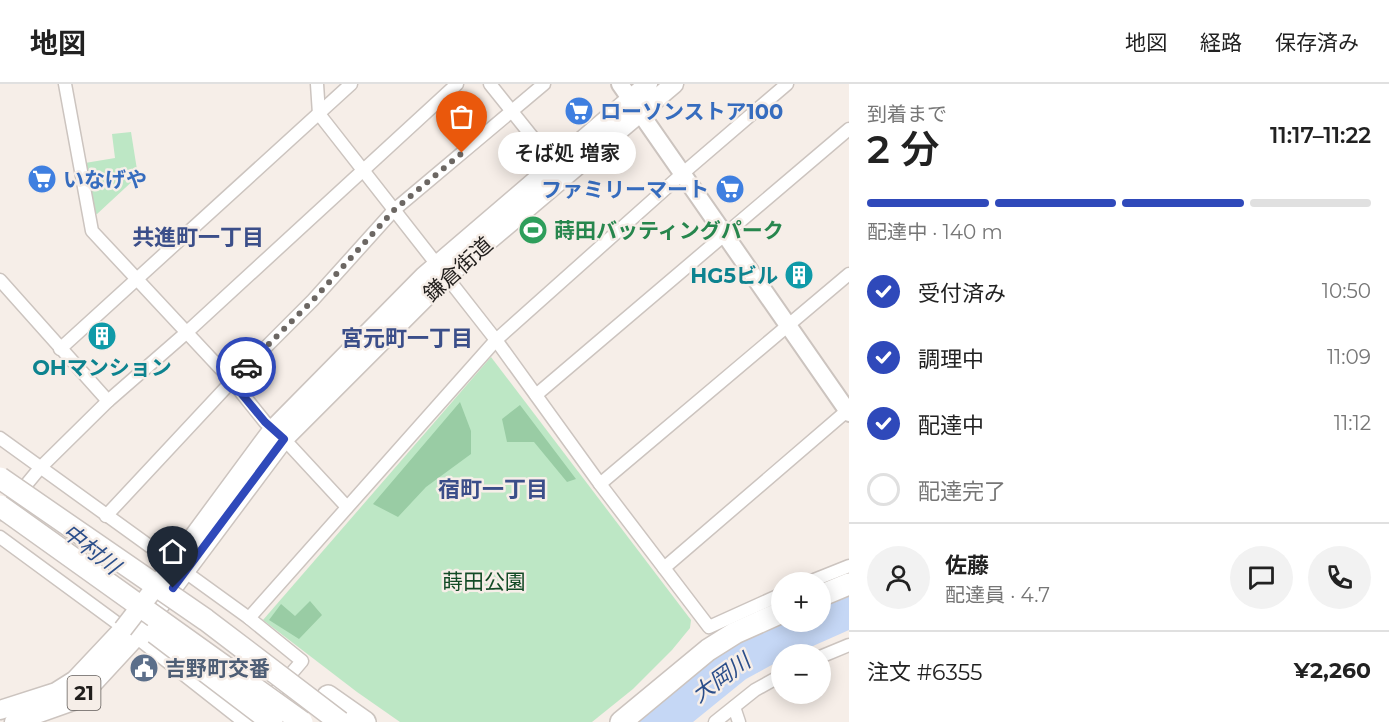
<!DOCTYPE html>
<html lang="ja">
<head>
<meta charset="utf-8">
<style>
	body { margin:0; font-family:Montserrat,"Noto Sans JP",sans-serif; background:#f2f2f2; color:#222; height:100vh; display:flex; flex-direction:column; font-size:22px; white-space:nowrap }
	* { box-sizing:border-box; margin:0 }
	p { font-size:20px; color:#767676 }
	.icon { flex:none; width:33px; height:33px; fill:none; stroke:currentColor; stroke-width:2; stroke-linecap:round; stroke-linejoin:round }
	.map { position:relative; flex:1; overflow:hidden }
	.drawer { display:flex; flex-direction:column; background:#fff; width:540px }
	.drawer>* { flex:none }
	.controls { position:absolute; left:771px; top:488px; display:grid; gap:12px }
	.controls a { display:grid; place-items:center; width:60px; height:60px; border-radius:50%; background:#fff; box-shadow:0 3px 15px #0003; font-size:30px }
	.pin { position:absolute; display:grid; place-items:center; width:51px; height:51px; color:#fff; margin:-62px -26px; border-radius:50% 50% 50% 0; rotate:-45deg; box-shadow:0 0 6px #0007 }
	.pin .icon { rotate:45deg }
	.courier { position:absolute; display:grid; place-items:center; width:60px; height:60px; margin:-30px; border:4px solid #2f49ba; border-radius:50%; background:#fff; color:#222; box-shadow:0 2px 8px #0007 }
	.bubble { position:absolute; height:42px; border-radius:21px; background:#fff; box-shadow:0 3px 15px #0003; font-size:20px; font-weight:600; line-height:42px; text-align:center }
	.headline em { font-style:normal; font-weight:600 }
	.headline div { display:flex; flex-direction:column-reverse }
	.headline { display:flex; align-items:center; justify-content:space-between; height:102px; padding:0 18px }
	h1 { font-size:39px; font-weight:600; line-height:45px }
	.bar { display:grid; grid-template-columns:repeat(4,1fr); gap:9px 6px; align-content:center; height:72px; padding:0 18px }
	.bar i { height:8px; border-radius:4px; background:#e0e0e0 }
	.bar .selected { background:#2f49ba }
	.bar p { grid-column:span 4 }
	.line { display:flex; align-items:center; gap:15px; padding:0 18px; border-top:2px solid #e0e0e0 }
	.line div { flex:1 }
	.round { display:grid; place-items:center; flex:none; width:63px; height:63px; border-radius:32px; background:#f2f2f2 }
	ol { padding:0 18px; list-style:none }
	li { display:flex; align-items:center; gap:18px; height:66px }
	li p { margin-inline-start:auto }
	li .icon { padding:6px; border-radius:50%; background:#2f49ba; color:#fff; stroke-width:4 }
	li:last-child { color:#767676 }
	li i { width:33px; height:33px; border:3px solid #e0e0e0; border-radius:50% }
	header { display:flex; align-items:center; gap:36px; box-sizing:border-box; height:84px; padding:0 30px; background:#fff; border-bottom:2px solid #e0e0e0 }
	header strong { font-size:28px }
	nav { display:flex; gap:33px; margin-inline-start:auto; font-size:21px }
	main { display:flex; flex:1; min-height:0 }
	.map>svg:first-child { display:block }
	.green { fill:#bde7c5 }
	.forest { fill:#99cca4 }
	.water { fill:#c5d7f5 }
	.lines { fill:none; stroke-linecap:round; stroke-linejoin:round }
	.street-casing { stroke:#ccc4bf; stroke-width:15 }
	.secondary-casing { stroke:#ccc4bf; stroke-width:20 }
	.primary-casing { stroke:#ccc4bf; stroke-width:21 }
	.highway-casing { stroke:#ccc4bf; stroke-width:24 }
	.street { stroke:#fff; stroke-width:12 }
	.secondary { stroke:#fff; stroke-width:16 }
	.primary { stroke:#fff; stroke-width:18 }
	.highway { stroke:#fff; stroke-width:21 }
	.primary-bridge-casing { stroke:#ccc4bf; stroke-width:21; stroke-linecap:butt }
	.highway-bridge-casing { stroke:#ccc4bf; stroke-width:24; stroke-linecap:butt }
	.primary-bridge { stroke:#fff; stroke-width:18 }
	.highway-bridge { stroke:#fff; stroke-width:21 }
	.done { stroke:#6c6763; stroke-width:6; stroke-dasharray:0 10.8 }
	.route { stroke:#2f49ba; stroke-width:8 }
	.labels { text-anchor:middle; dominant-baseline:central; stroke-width:5; stroke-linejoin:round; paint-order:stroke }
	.shield { fill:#f6eee8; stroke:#615c59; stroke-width:1.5 }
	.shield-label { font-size:20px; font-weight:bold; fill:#211e1c }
	.shop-label { font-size:21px; font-weight:bold; fill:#366cbe; stroke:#f6eee8; text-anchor:start }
	.leisure-label { font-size:21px; font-weight:bold; fill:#27864d; stroke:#f6eee8; text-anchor:start }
	.street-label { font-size:21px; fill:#211e1c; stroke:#f6eee8 }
	.culture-label { font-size:21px; font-weight:bold; fill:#0d838f; stroke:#f6eee8; text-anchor:end }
	.park-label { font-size:21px; fill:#124a25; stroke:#f6eee8 }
	.service-label { font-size:21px; font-weight:bold; fill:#4e5e75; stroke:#f6eee8; text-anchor:start }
	.neighbourhood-label { font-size:22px; font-weight:bold; fill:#3b4e89; stroke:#f6eee8 }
	.water-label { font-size:22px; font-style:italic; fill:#2b4e8a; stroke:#f6eee8 }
</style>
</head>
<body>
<header>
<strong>地図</strong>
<nav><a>地図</a><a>経路</a><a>保存済み</a></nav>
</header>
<main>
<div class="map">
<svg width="849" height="638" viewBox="0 0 849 638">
	<rect width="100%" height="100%" fill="#f6eee8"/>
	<g class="green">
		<polygon points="131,48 138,92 97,130 94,129 85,79 115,74 112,50"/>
		<polygon points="491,273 691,536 690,544 672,566 633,605 592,638 400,638 357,608 263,536"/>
	</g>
	<g class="forest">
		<polygon points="460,318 471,347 471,370 426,403 398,433 373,420"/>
		<polygon points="520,321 576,395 567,398 534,358 507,358 502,335"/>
		<polygon points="310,517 322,531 299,555 269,536 281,520 295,532"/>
	</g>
	<polygon class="water" points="849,508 849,546 795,570 782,570 781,576 746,595 693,638 624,638 732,556 782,537 820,537 821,520"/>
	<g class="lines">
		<g class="street-casing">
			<g id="street">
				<polyline points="65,0 92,147 232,297 265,338 284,355 347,423"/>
				<polyline points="317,0 319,30 496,256 600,400 709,543 782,510"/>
				<polyline points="490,0 554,80"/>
				<polyline points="0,196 108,317"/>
				<polyline points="60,265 351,0"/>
				<polyline points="536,311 849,45"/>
				<polyline points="0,354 249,534 302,577 250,638"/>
				<polyline points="600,400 849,190"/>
				<polyline points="2,430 40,384 108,317 186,249 457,0"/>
				<polyline points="106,432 232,297 313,216 394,126 544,0"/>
				<polyline points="0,453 136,553 244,638"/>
				<polyline points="664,484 849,325"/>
				<polyline points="809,498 849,482"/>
				<polyline points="249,534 496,256 682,90 787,0"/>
				<polyline points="820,573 849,561"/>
				<polyline points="734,623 739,638"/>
				<polyline points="715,638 755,606 782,591"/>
			</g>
		</g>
		<g class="secondary-casing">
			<polyline id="secondary" points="620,0 849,329"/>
		</g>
		<g class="primary-casing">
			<g id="primary">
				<polyline points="174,479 273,345 424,192 648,0"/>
				<polyline points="0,626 56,608 75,596 123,545"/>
				<polyline points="14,638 73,617 88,605 136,553 284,355 447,192 674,0"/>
			</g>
		</g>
		<g class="highway-casing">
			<g id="highway">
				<polyline points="820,512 849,500"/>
				<polyline points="328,612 365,638"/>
				<polyline points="621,638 708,566 735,549 782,528"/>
			</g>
		</g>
		<use href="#street" class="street"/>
		<use href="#secondary" class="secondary"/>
		<use href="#primary" class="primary"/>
		<use href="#highway" class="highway"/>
		<g class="primary-bridge-casing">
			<polyline id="primary-bridge" points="123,545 174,479"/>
		</g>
		<g class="highway-bridge-casing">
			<g id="highway-bridge">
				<polyline points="0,394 206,536 340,638"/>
				<polyline points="0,422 302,638"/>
				<polyline points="155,549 272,638"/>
			</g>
		</g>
		<use href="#primary-bridge" class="primary-bridge"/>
		<use href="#highway-bridge" class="highway-bridge"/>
	</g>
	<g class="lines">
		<polyline class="done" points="246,283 313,216 394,126 462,69"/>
		<polyline class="route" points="173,504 284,355 265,338 231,297 246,283"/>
	</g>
	<defs>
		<g id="supermarket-disc" transform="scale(1.5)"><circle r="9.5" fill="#3f7fe0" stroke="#f6eee8"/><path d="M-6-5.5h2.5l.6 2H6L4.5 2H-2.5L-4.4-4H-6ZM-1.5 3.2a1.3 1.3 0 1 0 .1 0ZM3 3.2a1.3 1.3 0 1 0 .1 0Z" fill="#fff"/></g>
		<g id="stadium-disc" transform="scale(1.5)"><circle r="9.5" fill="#2e9e5b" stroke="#f6eee8"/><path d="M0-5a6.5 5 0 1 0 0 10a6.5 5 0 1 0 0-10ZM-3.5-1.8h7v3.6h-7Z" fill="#fff"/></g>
		<g id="building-disc" transform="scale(1.5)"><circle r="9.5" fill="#0f9aa8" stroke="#f6eee8"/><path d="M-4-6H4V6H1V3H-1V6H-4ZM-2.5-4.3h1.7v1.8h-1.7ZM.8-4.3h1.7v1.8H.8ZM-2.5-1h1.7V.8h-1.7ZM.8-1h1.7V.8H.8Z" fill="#fff"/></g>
		<g id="civic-disc" transform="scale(1.5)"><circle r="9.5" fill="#5c6f8a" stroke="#f6eee8"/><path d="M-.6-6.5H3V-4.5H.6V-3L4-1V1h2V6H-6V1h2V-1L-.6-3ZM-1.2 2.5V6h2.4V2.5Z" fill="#fff"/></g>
	</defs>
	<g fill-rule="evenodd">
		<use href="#supermarket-disc" x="579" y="27"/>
		<use href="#supermarket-disc" x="42" y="95"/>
		<use href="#supermarket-disc" x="730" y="105"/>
		<use href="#stadium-disc" x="533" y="146"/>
		<use href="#building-disc" x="799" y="191"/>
		<use href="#building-disc" x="102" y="252"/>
		<use href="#civic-disc" x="144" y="584"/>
	</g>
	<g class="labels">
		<rect class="shield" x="67.5" y="592" width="33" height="34" rx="4.5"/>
		<g class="shield-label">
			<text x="84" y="609">21</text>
		</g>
		<g class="shop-label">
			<text x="600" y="27">ローソンストア100</text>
			<text x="63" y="95">いなげや</text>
			<text x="709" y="105" text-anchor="end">ファミリーマート</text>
		</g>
		<g class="leisure-label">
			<text x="554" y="146">蒔田バッティングパーク</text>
		</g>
		<g class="street-label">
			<text transform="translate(458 185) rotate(-42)">鎌倉街道</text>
		</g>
		<g class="culture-label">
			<text x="778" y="191">HG5ビル</text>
			<text x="102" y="283" text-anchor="middle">OHマンション</text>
		</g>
		<g class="park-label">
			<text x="484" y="497">蒔田公園</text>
		</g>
		<g class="service-label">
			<text x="165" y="584">吉野町交番</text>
		</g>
		<g class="neighbourhood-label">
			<text x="198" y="153">共進町一丁目</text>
			<text x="407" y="254">宮元町一丁目</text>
			<text x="493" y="405">宿町一丁目</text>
		</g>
		<g class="water-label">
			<text transform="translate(91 465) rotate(38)">中村川</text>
			<text transform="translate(721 594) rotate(-36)">大岡川</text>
		</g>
	</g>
</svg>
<div class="controls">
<a>+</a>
<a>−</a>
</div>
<div class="pin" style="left:462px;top:69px;background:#ea580c"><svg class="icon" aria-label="bag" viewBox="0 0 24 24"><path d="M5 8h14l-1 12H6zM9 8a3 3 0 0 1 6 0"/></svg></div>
<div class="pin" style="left:173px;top:504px;background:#1f2937"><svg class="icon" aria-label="home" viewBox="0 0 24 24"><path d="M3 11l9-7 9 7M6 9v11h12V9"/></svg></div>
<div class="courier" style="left:246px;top:283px"><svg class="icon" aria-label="car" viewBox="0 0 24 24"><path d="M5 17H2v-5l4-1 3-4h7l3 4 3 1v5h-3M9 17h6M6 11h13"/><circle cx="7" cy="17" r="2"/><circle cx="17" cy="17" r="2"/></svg></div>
<div class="bubble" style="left:498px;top:48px;width:138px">そば処 増家</div>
</div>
<section class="drawer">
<div class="headline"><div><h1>2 分</h1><p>到着まで</p></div><em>11:17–11:22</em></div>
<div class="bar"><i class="selected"></i><i class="selected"></i><i class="selected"></i><i></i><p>配達中 · 140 m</p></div>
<ol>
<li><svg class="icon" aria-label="check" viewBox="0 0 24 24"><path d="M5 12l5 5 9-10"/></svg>受付済み<p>10:50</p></li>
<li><svg class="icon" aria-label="check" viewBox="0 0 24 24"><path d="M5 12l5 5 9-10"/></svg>調理中<p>11:09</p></li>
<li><svg class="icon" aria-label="check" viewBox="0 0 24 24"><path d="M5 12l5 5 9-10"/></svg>配達中<p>11:12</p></li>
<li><i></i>配達完了</li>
</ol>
<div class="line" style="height:108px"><a class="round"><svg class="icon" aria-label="person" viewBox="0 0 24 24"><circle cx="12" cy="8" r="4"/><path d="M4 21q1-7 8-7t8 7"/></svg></a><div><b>佐藤</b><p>配達員 · 4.7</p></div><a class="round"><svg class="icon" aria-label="chat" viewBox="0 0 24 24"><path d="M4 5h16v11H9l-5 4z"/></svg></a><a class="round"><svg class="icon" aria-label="phone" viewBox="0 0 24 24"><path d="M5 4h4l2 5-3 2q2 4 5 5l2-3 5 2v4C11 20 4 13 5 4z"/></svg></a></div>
<div class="line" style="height:78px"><div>注文 #6355</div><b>¥2,260</b></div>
</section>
</main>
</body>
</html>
